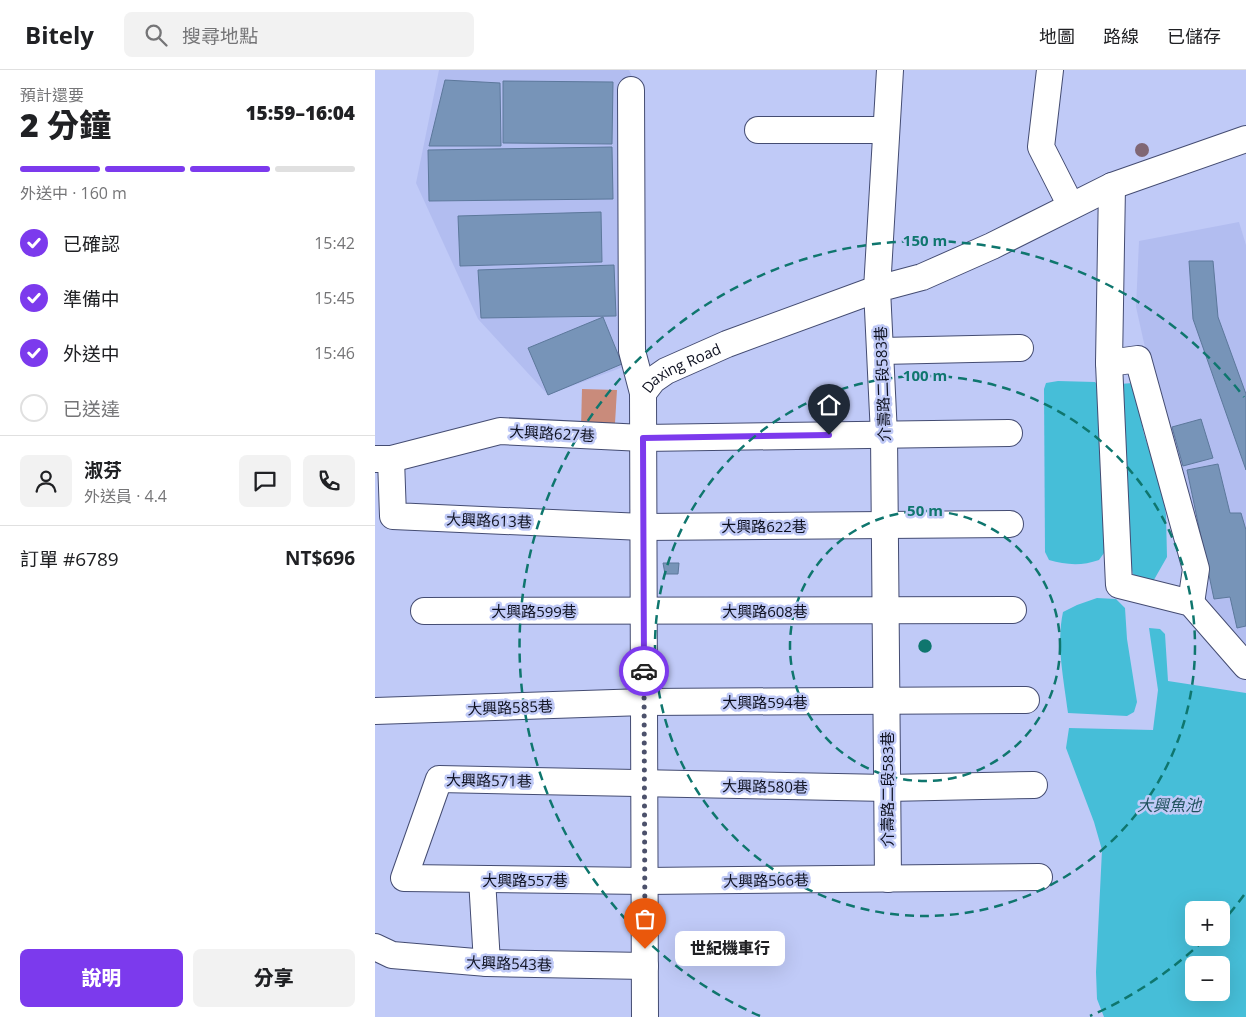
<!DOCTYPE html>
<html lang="zh-TW">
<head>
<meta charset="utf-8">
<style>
	body { margin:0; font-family:"Open Sans","Noto Sans TC",sans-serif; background:#f2f2f2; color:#202124; height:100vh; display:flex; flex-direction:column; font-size:19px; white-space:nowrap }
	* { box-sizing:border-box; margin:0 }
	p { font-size:16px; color:#757577 }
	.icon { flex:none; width:28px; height:28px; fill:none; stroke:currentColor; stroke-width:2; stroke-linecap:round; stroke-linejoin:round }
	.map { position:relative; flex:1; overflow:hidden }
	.details { display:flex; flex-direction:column; background:#fff; width:375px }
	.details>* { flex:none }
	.fabs { position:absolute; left:810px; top:831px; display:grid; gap:10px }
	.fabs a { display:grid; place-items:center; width:45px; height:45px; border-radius:8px; background:#fff; box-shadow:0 5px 20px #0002; font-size:25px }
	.pin { position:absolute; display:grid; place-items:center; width:42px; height:42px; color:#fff; margin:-51px -21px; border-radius:50% 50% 50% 0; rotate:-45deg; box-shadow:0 0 5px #0007 }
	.pin .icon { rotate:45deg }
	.courier { position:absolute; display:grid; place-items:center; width:50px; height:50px; margin:-25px; border:4px solid #7c3aed; border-radius:50%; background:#fff; color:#222; box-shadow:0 1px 6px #0007 }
	.bubble { position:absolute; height:35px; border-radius:8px; background:#fff; box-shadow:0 5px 20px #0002; font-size:16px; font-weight:800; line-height:35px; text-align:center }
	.headline em { font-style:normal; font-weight:800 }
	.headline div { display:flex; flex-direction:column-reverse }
	.headline { display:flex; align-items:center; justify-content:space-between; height:85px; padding:0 20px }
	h1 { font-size:32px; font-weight:800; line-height:38px }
	.bar { display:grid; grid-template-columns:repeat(4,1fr); gap:8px 5px; align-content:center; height:60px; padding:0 20px }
	.bar i { height:6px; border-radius:4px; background:#e0e0e0 }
	.bar .current { background:#7c3aed }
	.bar p { grid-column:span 4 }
	.line { display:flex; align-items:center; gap:12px; padding:0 20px; border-top:1px solid #e0e0e0 }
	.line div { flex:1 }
	.round { display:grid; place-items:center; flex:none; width:52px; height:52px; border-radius:8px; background:#f2f2f2 }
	ol { padding:0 20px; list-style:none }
	li { display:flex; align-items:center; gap:15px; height:55px }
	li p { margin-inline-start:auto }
	li .icon { padding:5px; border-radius:50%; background:#7c3aed; color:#fff; stroke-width:4 }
	li:last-child { color:#757577 }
	li i { width:28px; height:28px; border:2px solid #e0e0e0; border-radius:50% }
	.button { display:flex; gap:10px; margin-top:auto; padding:10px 20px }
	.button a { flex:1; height:58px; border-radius:8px; background:#7c3aed; color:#fff; font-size:20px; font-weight:800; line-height:58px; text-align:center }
	.button a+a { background:#f2f2f2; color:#202124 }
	header { display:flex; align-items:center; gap:30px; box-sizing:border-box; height:70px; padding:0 25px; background:#fff; border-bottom:1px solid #e0e0e0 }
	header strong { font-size:24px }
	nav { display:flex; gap:28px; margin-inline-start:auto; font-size:18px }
	.search { width:350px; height:45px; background:#f2f2f2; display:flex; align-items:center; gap:12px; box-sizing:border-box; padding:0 18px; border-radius:8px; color:#757577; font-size:19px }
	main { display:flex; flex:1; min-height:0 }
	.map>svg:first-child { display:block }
	.built { fill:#b2bdf0 }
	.green { fill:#c98b7b }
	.water { fill:#46bed8; fill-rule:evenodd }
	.building { fill:#7794b8; stroke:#5c789b }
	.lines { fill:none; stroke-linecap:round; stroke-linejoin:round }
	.minor-casing { stroke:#444c72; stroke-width:28 }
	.minor { stroke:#fff; stroke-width:26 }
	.tree { fill:#806774 }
	.done { stroke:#4c516b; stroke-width:5; stroke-dasharray:0 9 }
	.route { stroke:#7c3aed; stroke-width:6 }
	.ring { fill:none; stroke:#0f766e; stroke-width:2.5; stroke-dasharray:9 6 }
	.labels { text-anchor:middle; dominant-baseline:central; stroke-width:5; stroke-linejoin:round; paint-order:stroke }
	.street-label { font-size:15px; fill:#0d101f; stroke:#c0caf7 }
	.water-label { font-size:16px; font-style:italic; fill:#1f515c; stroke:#c0caf7 }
	.centre { fill:#0f766e; stroke:#c0caf7; stroke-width:2.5 }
	.ring-label { font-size:15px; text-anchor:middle; font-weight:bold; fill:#0f766e; stroke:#c0caf7; stroke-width:5; stroke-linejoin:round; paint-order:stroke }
</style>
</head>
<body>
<header>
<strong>Bitely</strong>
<div class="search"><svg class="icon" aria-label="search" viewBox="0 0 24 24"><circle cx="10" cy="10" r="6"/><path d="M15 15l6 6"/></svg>搜尋地點</div>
<nav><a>地圖</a><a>路線</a><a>已儲存</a></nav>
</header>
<main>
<section class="details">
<div class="headline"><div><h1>2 分鐘</h1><p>預計還要</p></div><em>15:59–16:04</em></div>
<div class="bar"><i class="current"></i><i class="current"></i><i class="current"></i><i></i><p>外送中 · 160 m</p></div>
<ol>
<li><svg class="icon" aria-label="check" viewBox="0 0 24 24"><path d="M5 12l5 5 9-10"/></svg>已確認<p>15:42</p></li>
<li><svg class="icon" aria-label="check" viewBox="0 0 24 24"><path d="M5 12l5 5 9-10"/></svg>準備中<p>15:45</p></li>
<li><svg class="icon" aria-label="check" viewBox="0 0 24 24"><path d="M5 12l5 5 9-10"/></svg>外送中<p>15:46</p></li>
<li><i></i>已送達</li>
</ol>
<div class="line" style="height:90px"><a class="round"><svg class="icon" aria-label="person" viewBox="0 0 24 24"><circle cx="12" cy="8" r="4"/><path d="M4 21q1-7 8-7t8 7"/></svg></a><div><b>淑芬</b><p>外送員 · 4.4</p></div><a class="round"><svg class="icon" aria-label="chat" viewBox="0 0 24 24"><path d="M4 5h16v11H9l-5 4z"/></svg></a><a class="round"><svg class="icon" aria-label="phone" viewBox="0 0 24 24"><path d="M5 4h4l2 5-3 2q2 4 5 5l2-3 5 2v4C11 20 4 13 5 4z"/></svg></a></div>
<div class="line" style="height:65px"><div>訂單 #6789</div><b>NT$696</b></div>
<div class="button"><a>說明</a><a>分享</a></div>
</section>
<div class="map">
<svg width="871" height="947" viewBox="0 0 871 947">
	<rect width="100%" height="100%" fill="#c0caf7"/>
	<g class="built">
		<polygon points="64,0 254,0 266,27 269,285 248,297 173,325 103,249 41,113"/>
		<polygon points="864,152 871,175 871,596 828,539 761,237 764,171"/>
	</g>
	<polygon class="green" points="207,319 242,320 240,353 235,357 206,358"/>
	<g class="water">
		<path d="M683 311 720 312 725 318 731 452 729 483 724 490C707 496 691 495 674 490L670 482 669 319 671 313Z"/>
		<polygon points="758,313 769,364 787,420 791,445 792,487 776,515 766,515 758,504 754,489 745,314"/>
		<path d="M722 528 741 529 750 538 752 569 762 632 759 642 752 646 693 643C689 610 681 575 688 542L702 535Z"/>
		<path d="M774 558 785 559 790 564 793 611 871 623V947H729L722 929 721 902 727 780 719 752 691 678 694 658 778 660 783 620ZM819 840H846V868H819ZM819 895H846V922H819Z"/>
	</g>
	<g class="building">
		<polygon points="70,10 125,13 126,76 54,76"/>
		<polygon points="128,11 238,12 237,74 128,73"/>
		<polygon points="237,77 238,129 54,131 53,80"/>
		<polygon points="226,142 227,192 85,196 83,146"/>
		<polygon points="814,191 838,191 843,247 871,324 871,400 818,249"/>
		<polygon points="239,195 241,246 106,248 103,200"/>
		<polygon points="228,247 247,294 173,325 153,278"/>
		<polygon points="826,349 838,388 808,396 797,357"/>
		<polygon points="843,394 855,443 866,443 871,460 871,556 862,558 855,527 839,529 812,400"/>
		<polygon points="288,493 304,493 303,504 290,504"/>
	</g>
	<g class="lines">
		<g class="minor-casing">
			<g id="minor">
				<polyline points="675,0 666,77 696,136"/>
				<polyline points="256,20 257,281 268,323"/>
				<polyline points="383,60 510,60"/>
				<polyline points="737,116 734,293 744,515 816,533 871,596"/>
				<polyline points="506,281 645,278"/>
				<polyline points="734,293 763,289 821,499 816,533"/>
				<polyline points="0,389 16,389 125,361 268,368 634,363"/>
				<polyline points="16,389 18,446 268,457 635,454"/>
				<polyline points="49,541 638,540"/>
				<polyline points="0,641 269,632 651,630"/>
				<polyline points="659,715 512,718 64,709 29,808 270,811 664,807"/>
				<polyline points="107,809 112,893"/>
				<polyline points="513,809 509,365 502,219 547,207 617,176 737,116 871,69"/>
				<polyline points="0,877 17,885 112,893 270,896"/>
				<path id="s1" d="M270 947 268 323 278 310 291 301 352 274 502 219 515 0"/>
			</g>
		</g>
		<use href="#minor" class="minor"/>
	</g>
	<circle class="tree" cx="767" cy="80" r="7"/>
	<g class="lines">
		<polyline class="done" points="269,601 270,879"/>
		<polyline class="route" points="269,601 268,368 454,365"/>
	</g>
	<g class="ring">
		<circle cx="550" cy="576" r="135"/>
		<circle cx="550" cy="576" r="270"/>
		<path d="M869 825A405 405 0 0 1 849 850M829 870A405 405 0 0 1 715 946M385 946A405 405 0 1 1 869 327"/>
	</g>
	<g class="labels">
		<g class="street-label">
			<text stroke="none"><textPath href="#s1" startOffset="671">Daxing Road</textPath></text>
			<text transform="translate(507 314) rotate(-92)">介壽路二段583巷</text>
			<text transform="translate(177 363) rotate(3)">大興路627巷</text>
			<text transform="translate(114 450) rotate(2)">大興路613巷</text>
			<text x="389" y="456">大興路622巷</text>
			<text x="159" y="541">大興路599巷</text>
			<text x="390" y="541">大興路608巷</text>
			<text x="390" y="632">大興路594巷</text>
			<text transform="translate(135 637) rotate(-2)">大興路585巷</text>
			<text transform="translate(114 710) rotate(1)">大興路571巷</text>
			<text transform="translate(390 716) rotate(1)">大興路580巷</text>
			<text transform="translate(512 719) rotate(-90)">介壽路二段583巷</text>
			<text x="150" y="810">大興路557巷</text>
			<text transform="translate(391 810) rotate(-1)">大興路566巷</text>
			<text transform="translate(134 893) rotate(2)">大興路543巷</text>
		</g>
		<g class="water-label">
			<text x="794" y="735">大興魚池</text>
		</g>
	</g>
	<circle cx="550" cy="576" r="8" class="centre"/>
	<g class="ring-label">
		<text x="550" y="176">150 m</text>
		<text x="550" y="311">100 m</text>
		<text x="550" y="446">50 m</text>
	</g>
</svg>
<div class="fabs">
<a>+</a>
<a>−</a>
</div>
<div class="pin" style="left:270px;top:879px;background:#ea580c"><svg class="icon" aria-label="bag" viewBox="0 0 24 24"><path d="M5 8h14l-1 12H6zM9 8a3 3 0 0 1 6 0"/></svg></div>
<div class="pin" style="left:454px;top:365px;background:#1f2937"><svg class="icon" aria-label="home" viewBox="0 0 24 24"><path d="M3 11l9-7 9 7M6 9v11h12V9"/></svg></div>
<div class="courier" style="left:269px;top:601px"><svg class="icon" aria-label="car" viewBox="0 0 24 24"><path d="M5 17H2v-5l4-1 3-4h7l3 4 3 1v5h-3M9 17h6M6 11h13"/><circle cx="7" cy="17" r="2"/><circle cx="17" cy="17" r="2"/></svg></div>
<div class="bubble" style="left:300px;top:861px;width:110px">世紀機車行</div>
</div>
</main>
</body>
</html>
